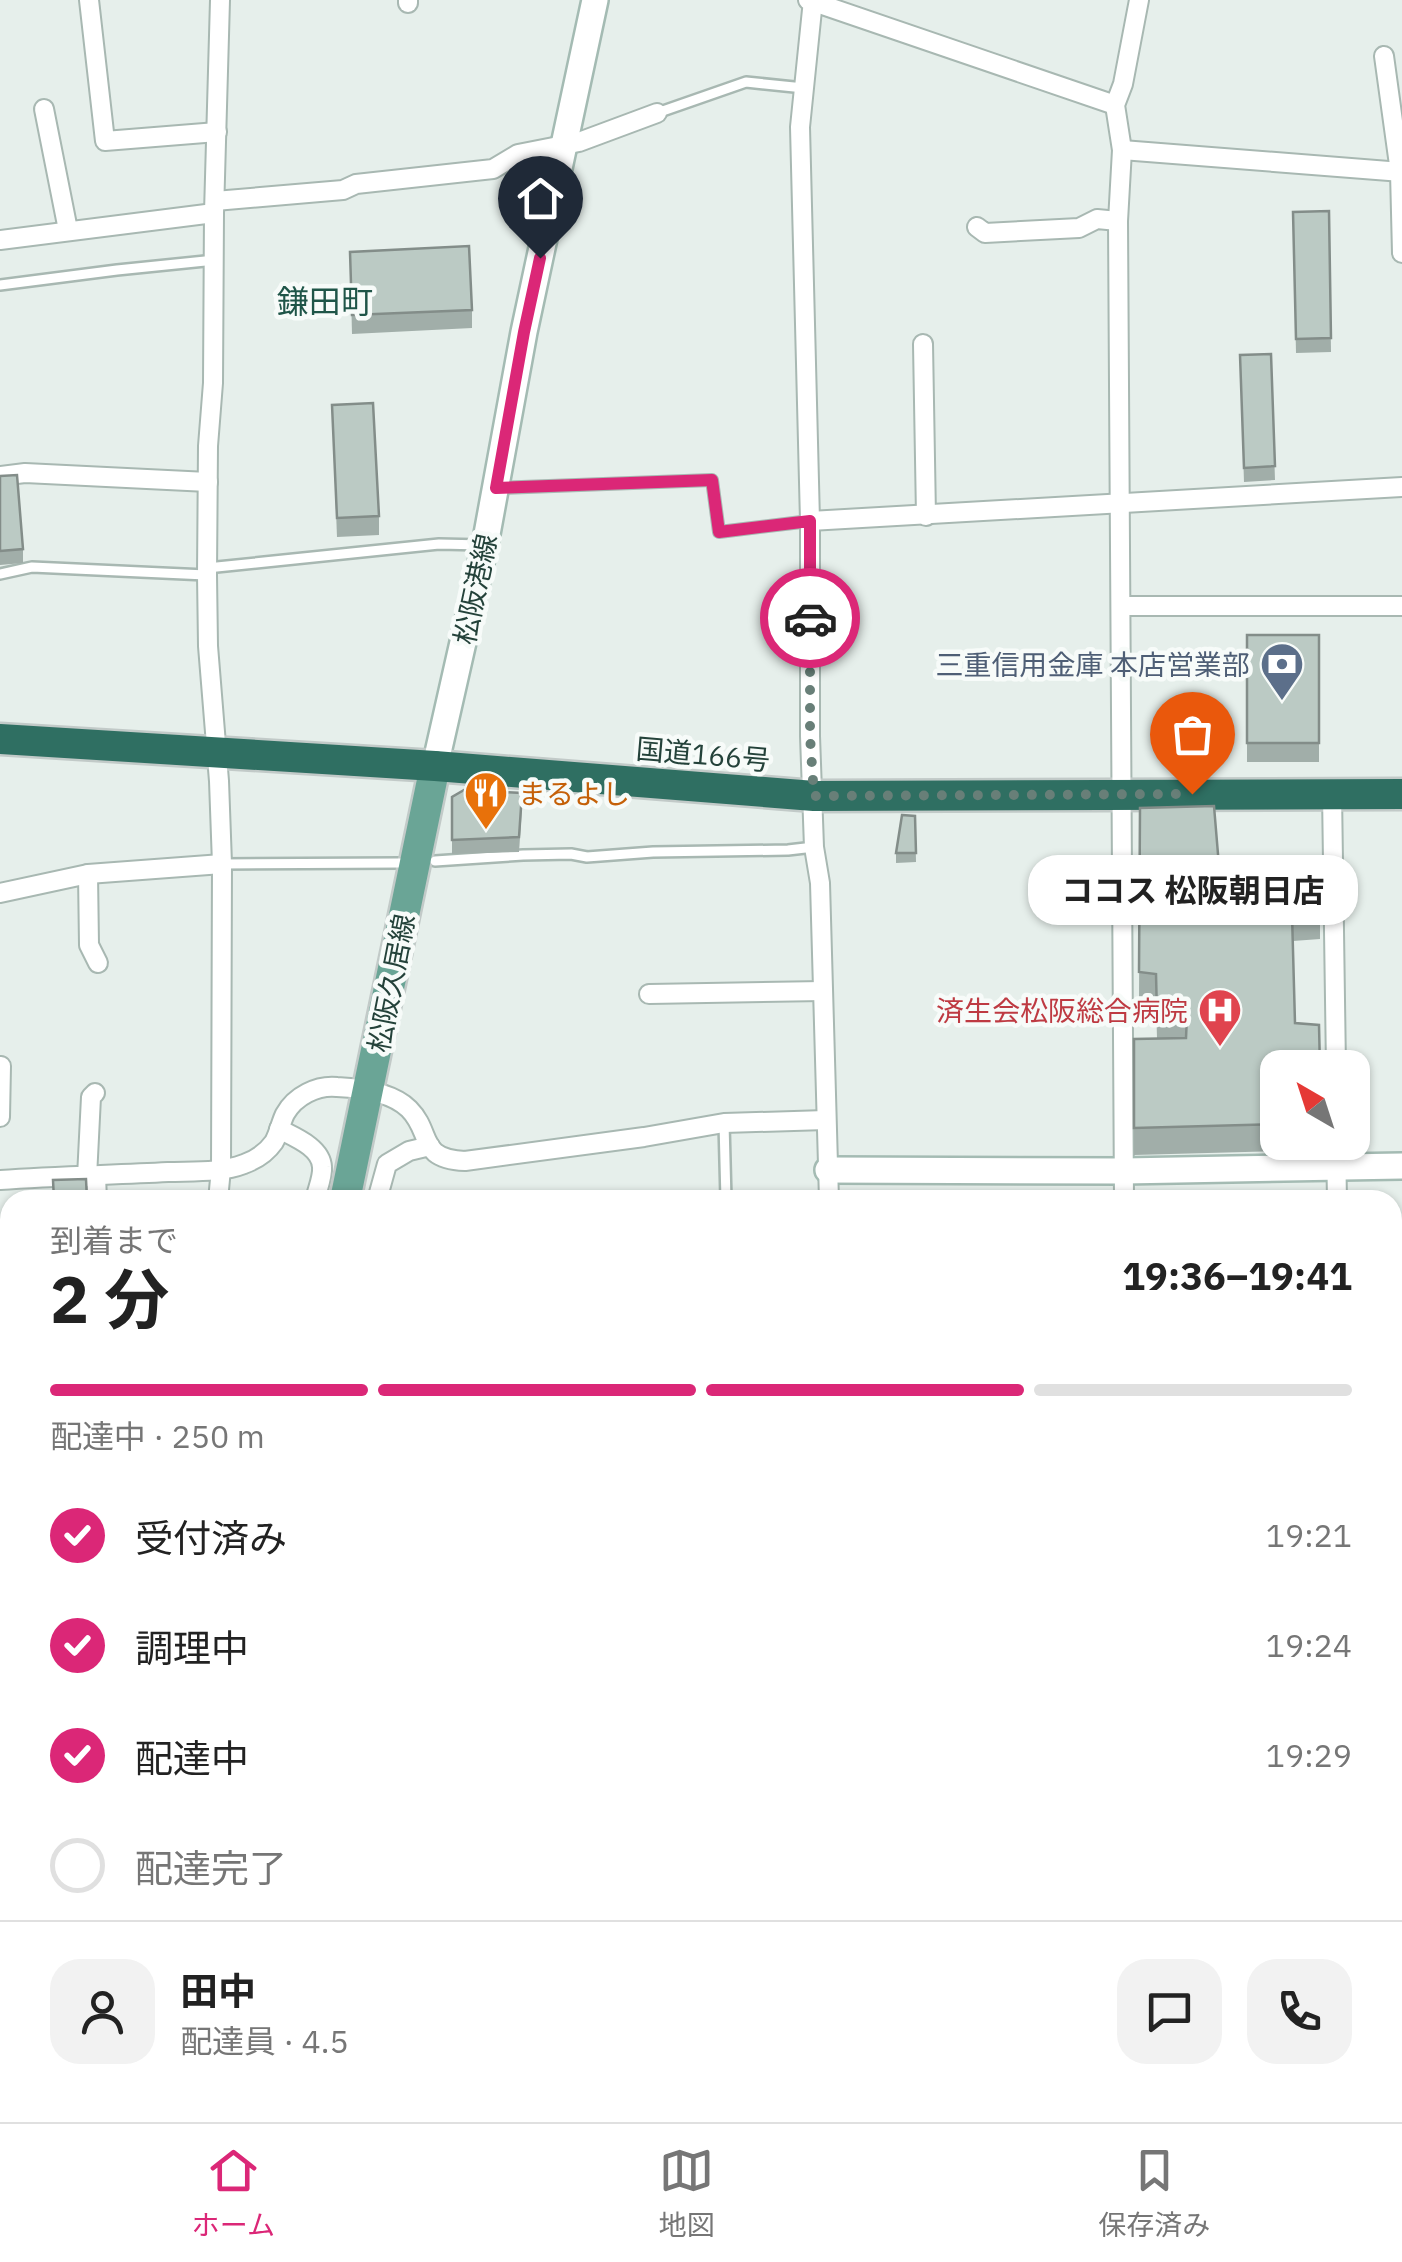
<!DOCTYPE html>
<html lang="ja">
<head>
<meta charset="utf-8">
<style>
	body { margin:0; font-family:"IBM Plex Sans","Noto Sans JP",sans-serif; background:#f2f2f2; color:#222; height:100vh; display:flex; flex-direction:column; font-size:38px; white-space:nowrap }
	* { box-sizing:border-box; margin:0 }
	p { font-size:32px; color:#767676 }
	.icon { flex:none; width:55px; height:55px; fill:none; stroke:currentColor; stroke-width:2; stroke-linecap:round; stroke-linejoin:round }
	.map { position:relative; flex:1; overflow:hidden }
	.details { position:absolute; left:0px; top:1190px; width:1402px; height:932px; display:flex; flex-direction:column; background:#fff; border-radius:30px 30px 0 0; box-shadow:0 2px 8px #0004 }
	.details>* { flex:none }
	.needle { width:65px; rotate:321deg }
	.fabs { position:absolute; left:1260px; top:1050px; display:grid; gap:20px }
	.fabs a { display:grid; place-items:center; width:110px; height:110px; border-radius:20px; background:#fff; box-shadow:0 2px 8px #0004; font-size:50px }
	.pin { position:absolute; display:grid; place-items:center; width:85px; height:85px; color:#fff; margin:-102px -42px; border-radius:50% 50% 50% 0; rotate:-45deg; box-shadow:0 0 10px #0007 }
	.pin .icon { rotate:45deg }
	.courier { position:absolute; display:grid; place-items:center; width:100px; height:100px; margin:-50px; border:8px solid #db2777; border-radius:50%; background:#fff; color:#222; box-shadow:0 2px 12px #0007 }
	.bubble { position:absolute; height:70px; border-radius:30px; background:#fff; box-shadow:0 2px 8px #0004; font-size:32px; font-weight:700; line-height:70px; text-align:center }
	.summary em { font-style:normal; font-weight:700 }
	.summary div { display:flex; flex-direction:column-reverse }
	.summary { display:flex; align-items:center; justify-content:space-between; height:170px; padding:0 50px }
	h1 { font-size:65px; font-weight:700; line-height:75px }
	.bar { display:grid; grid-template-columns:repeat(4,1fr); gap:15px 10px; align-content:center; height:120px; padding:0 50px }
	.bar i { height:12px; border-radius:8px; background:#e0e0e0 }
	.bar .active { background:#db2777 }
	.bar p { grid-column:span 4 }
	.line { display:flex; align-items:center; gap:25px; padding:0 50px; border-top:2px solid #e0e0e0 }
	.line div { flex:1 }
	.round { display:grid; place-items:center; flex:none; width:105px; height:105px; border-radius:30px; background:#f2f2f2 }
	ol { padding:0 50px; list-style:none }
	li { display:flex; align-items:center; gap:30px; height:110px }
	li p { margin-inline-start:auto }
	li .icon { padding:10px; border-radius:50%; background:#db2777; color:#fff; stroke-width:4 }
	li:last-child { color:#767676 }
	li i { width:55px; height:55px; border:5px solid #e0e0e0; border-radius:50% }
	.tab-bar { display:flex; justify-content:space-around; align-items:center; height:140px; border-top:2px solid #e0e0e0; background:#fff; font-size:28px; color:#767676 }
	.tab-bar a { display:grid; justify-items:center; gap:5px }
	.tab-bar .active { color:#db2777 }
	.map>svg:first-child { display:block }
	.built { fill:#d4dfda }
	.lines { fill:none; stroke-linecap:round; stroke-linejoin:round }
	.river { stroke:#8ec9d4; stroke-width:32 }
	.lane-casing { stroke:#a8b8b2; stroke-width:14 }
	.street-casing { stroke:#a8b8b2; stroke-width:22 }
	.secondary-casing { stroke:#a4bbb3; stroke-width:30 }
	.primary-casing { stroke:#c2cac8; stroke-width:35 }
	.highway-casing { stroke:#c2cac8; stroke-width:35 }
	.lane { stroke:#fff; stroke-width:9 }
	.street { stroke:#fff; stroke-width:18 }
	.secondary { stroke:#fff; stroke-width:25 }
	.primary { stroke:#6aa596; stroke-width:30 }
	.highway { stroke:#2f6f62; stroke-width:30 }
	.rail { stroke:#5f7d75; stroke-width:5; stroke-dasharray:20 10; stroke-linecap:butt }
	.wall { fill:#a1aea9 }
	.shaded-wall { fill:#838d89 }
	.building { fill:#bbcac4; stroke:#838d89; stroke-width:2.5 }
	.done { stroke:#687f78; stroke-width:10; stroke-dasharray:0 18 }
	.route { stroke:#db2777; stroke-width:12 }
	.labels { text-anchor:middle; dominant-baseline:central; stroke-width:9; stroke-linejoin:round; paint-order:stroke }
	.street-label { font-size:28px; fill:#24423a; stroke:#f7fbf9 }
	.service-label { font-size:28px; fill:#4e5e75; stroke:#f7fbf9; text-anchor:end }
	.food-label { font-size:28px; fill:#c56008; stroke:#f7fbf9; text-anchor:start }
	.health-label { font-size:28px; fill:#be3a42; stroke:#f7fbf9; text-anchor:end }
	.quarter-label { font-size:32px; fill:#1f5548; stroke:#f7fbf9 }
</style>
</head>
<body>
<div class="map">
<svg width="1402" height="2122" viewBox="0 0 1402 2122">
	<rect width="100%" height="100%" fill="#e6efeb"/>
	<polygon class="built" points="1393,1625 1402,1626 1402,1916 1393,1914"/>
	<g class="lines">
		<polyline class="river" points="1392,1309 1402,1309"/>
		<g class="lane-casing">
			<g id="lane">
				<polyline points="657,113 746,82 804,88"/>
				<polyline points="0,285 117,270 215,260"/>
				<polyline points="498,488 712,480 719,532 810,521"/>
				<polyline points="207,568 439,544 483,545"/>
				<polyline points="0,574 32,567 206,575"/>
				<polyline points="435,861 523,855 571,854 587,857 653,852 788,850 814,847"/>
				<polyline points="222,864 400,863"/>
				<polyline points="724,1123 726,1200"/>
				<polyline points="566,2122 570,2112"/>
			</g>
		</g>
		<g class="street-casing">
			<g id="street">
				<polyline points="89,0 105,141 217,132"/>
				<polyline points="808,0 1115,105"/>
				<polyline points="813,0 800,127 810,521 810,736 814,847 820,883 829,1200"/>
				<polyline points="408,3 408,0"/>
				<polyline points="1384,56 1400,172 1402,253"/>
				<polyline points="44,109 68,230"/>
				<polyline points="1122,150 1402,172"/>
				<polyline points="215,201 343,190 356,184 493,169 518,154 579,142 657,113"/>
				<polyline points="977,227 985,233 1079,228 1097,219 1118,221"/>
				<polyline points="0,240 214,213"/>
				<polyline points="923,344 926,516"/>
				<polyline points="0,476 25,473 208,482"/>
				<polyline points="810,521 1402,487"/>
				<polyline points="1122,606 1402,606"/>
				<polyline points="1332,793 1336,1068"/>
				<polyline points="88,874 89,945 98,963"/>
				<polyline points="0,893 88,874 222,864"/>
				<polyline points="649,994 823,991"/>
				<polyline points="0,1117 1,1066"/>
				<path d="M279 1129C294 1137 321 1147 322 1167 323 1177 317 1190 315 1200"/>
				<polyline points="1336,1142 1337,1200"/>
				<polyline points="96,1176 97,1200"/>
				<polyline points="87,1177 91,1097 95,1093"/>
				<path d="M0 1180C56 1176 112 1175 168 1172 192 1171 221 1173 244 1164 255 1160 267 1152 274 1142 279 1133 281 1122 285 1114 295 1096 317 1085 337 1087 358 1088 392 1092 409 1109 433 1133 417 1159 465 1161L644 1137 724 1123 826 1120"/>
				<polyline points="218,1200 221,1169 222,864 219,781 208,646 207,575 208,446 213,383 214,213 220,0"/>
				<polyline points="377,1200 387,1164 409,1151 430,1146"/>
				<polyline points="1124,1200 1118,221 1122,150 1115,105 1123,84 1139,0"/>
				<polyline points="1392,1293 1402,1293"/>
				<polyline points="1392,1482 1402,1482"/>
				<polyline points="0,1483 10,1483"/>
				<polyline points="1392,1610 1402,1611"/>
				<polyline points="0,1699 10,1702"/>
				<polyline points="0,2006 10,2011"/>
				<polyline points="1392,2009 1397,2008 1402,2012"/>
				<polyline points="247,2112 265,2122"/>
				<polyline points="478,2122 482,2112"/>
				<polyline points="938,2122 942,2112"/>
				<polyline points="1250,2122 1252,2112"/>
			</g>
		</g>
		<g class="secondary-casing">
			<g id="secondary">
				<polyline points="435,766 485,545 524,332 595,0"/>
				<polyline points="828,1170 1124,1171 1402,1166"/>
				<polyline points="0,1809 10,1812"/>
				<polyline points="977,2112 1002,2122"/>
			</g>
		</g>
		<g class="primary-casing">
			<g id="primary">
				<polyline points="345,1200 435,766"/>
				<polyline points="189,2122 192,2112"/>
			</g>
		</g>
		<g class="highway-casing">
			<polyline id="highway" points="0,739 435,766 814,796 1402,794"/>
		</g>
		<use href="#lane" class="lane"/>
		<use href="#street" class="street"/>
		<use href="#secondary" class="secondary"/>
		<use href="#primary" class="primary"/>
		<use href="#highway" class="highway"/>
		<g class="rail">
			<polyline points="0,1526 10,1526"/>
			<polyline points="0,1543 10,1543"/>
			<polyline points="1392,1637 1402,1639"/>
			<polyline points="1392,1678 1402,1680"/>
			<polyline points="1392,1802 1402,1804"/>
		</g>
	</g>
	<g class="wall">
		<polygon points="1329,211 1331,352 1296,353 1293,212"/>
		<polygon points="350,252 472,310 472,328 352,334"/>
		<polygon points="1271,354 1275,480 1244,482 1240,355"/>
		<polygon points="332,405 379,516 379,535 337,537"/>
		<polygon points="0,476 23,549 23,563 0,565"/>
		<rect x="1247" y="635" width="72" height="127"/>
		<polygon points="452,797 522,808 519,852 452,854"/>
		<polygon points="1140,808 1219,866 1320,912 1320,939 1293,941 1278,1068 1278,1142 1322,1142 1322,1150 1134,1155 1134,1039 1157,1038 1156,1002 1139,1000"/>
		<polygon points="915,816 916,862 896,863 896,853"/>
		<polygon points="0,1417 10,1417 10,1464 0,1465"/>
		<polygon points="0,1577 10,1577 10,1616 0,1617"/>
		<polygon points="10,1619 10,1672 9,1676 0,1673 0,1641"/>
		<polygon points="10,1728 10,1762 6,1761"/>
		<polygon points="10,1860 10,1933 6,1951 0,1950 0,1868"/>
		<polygon points="1392,1862 1402,1865 1402,1913 1392,1910"/>
		<polygon points="10,1956 10,1996 1,1994 1,1985"/>
		<polygon points="10,2040 10,2104 0,2101 0,2075"/>
		<polygon points="277,2112 324,2112 320,2122 281,2122 277,2120"/>
		<polygon points="437,2112 467,2112 467,2115 464,2122 440,2122 437,2121"/>
		<polygon points="587,2112 681,2112 676,2122 665,2122 652,2118 587,2122"/>
	</g>
	<g class="shaded-wall">
		<polygon points="10,1918 10,1933 6,1951 6,1937"/>
		<polygon points="10,2024 10,2034 0,2071 0,2062"/>
		<polygon points="318,2112 324,2112 320,2122 314,2122"/>
		<polygon points="521,2112 527,2112 521,2122 515,2122"/>
		<polygon points="645,2112 652,2112 652,2118 650,2122 640,2122"/>
		<polygon points="675,2112 681,2112 676,2122 675,2122"/>
	</g>
	<g class="building">
		<polygon points="1329,211 1331,338 1296,339 1293,212"/>
		<polygon points="469,246 472,310 352,315 350,252"/>
		<polygon points="1271,354 1275,466 1244,468 1240,355"/>
		<polygon points="373,403 379,516 337,518 332,405"/>
		<polygon points="17,475 23,549 0,551 0,476"/>
		<rect x="1247" y="635" width="72" height="108"/>
		<polygon points="464,790 522,793 519,837 452,840 452,797"/>
		<polygon points="1214,806 1219,866 1316,868 1320,912 1292,914 1295,1023 1319,1025 1320,1068 1278,1068 1278,1124 1134,1128 1134,1039 1186,1038 1187,1015 1157,1014 1156,974 1139,972 1140,808"/>
		<polygon points="902,815 915,816 916,853 896,853"/>
		<polygon points="86,1179 87,1200 54,1200 53,1180"/>
		<rect x="0" y="1417" width="10" height="38"/>
		<rect x="0" y="1577" width="10" height="30"/>
		<polygon points="10,1619 10,1663 9,1666 0,1664 0,1641 7,1621"/>
		<polygon points="10,1728 10,1752 6,1752"/>
		<polygon points="4,1858 10,1860 10,1892 8,1898 0,1895 0,1868"/>
		<polygon points="1392,1862 1402,1865 1402,1898 1392,1896"/>
		<polygon points="0,1895 10,1898 10,1918 6,1937 0,1936"/>
		<polygon points="7,1956 10,1956 10,1986 1,1985"/>
		<polygon points="1,2010 10,2012 10,2024 0,2062"/>
		<polygon points="1392,2033 1398,2033 1402,2036 1402,2082 1392,2082"/>
		<polygon points="10,2040 10,2060 4,2059"/>
		<polygon points="4,2062 10,2064 10,2094 0,2091 0,2075"/>
		<polygon points="1392,2083 1402,2084 1402,2122 1335,2122 1335,2112 1392,2112"/>
		<polygon points="34,2112 49,2112 75,2119 74,2122 31,2122"/>
		<polygon points="81,2112 100,2112 97,2122 78,2122"/>
		<polygon points="102,2112 124,2112 154,2121 100,2122"/>
		<polygon points="222,2112 253,2112 261,2117 258,2122 223,2122 220,2117"/>
		<polygon points="293,2112 318,2112 314,2121"/>
		<polygon points="361,2112 376,2112 373,2122 358,2122"/>
		<polygon points="380,2112 393,2112 391,2122 377,2122"/>
		<polygon points="398,2112 415,2112 412,2122 395,2122"/>
		<polygon points="420,2112 431,2112 428,2122 418,2122"/>
		<polygon points="440,2112 464,2112 460,2122 443,2120 444,2114"/>
		<polygon points="506,2112 521,2112 515,2122 504,2115"/>
		<polygon points="592,2112 645,2112 640,2122 587,2122 593,2113"/>
		<polygon points="709,2112 710,2112 728,2122 702,2122"/>
		<polygon points="1141,2114 1149,2117 1148,2122 1138,2122"/>
	</g>
	<g class="lines">
		<polyline class="done" points="810,618 810,736 814,796 1192,794"/>
		<polyline class="route" points="540,258 524,332 496,488 712,480 719,532 810,521 810,618"/>
	</g>
	<defs>
		<g id="bank-pin" transform="scale(2.25)"><path d="M0 17L-7.5 6A9.5 9.5 0 1 1 7.5 6Z" fill="#5c6f8a" stroke="#f7fbf9"/><path d="M-6-4H6V4H-6ZM0-2.3a2.3 2.3 0 1 0 0 4.6a2.3 2.3 0 1 0 0-4.6Z" fill="#fff"/></g>
		<g id="restaurant-pin" transform="scale(2.25)"><path d="M0 17L-7.5 6A9.5 9.5 0 1 1 7.5 6Z" fill="#e8710a" stroke="#f7fbf9"/><path d="M-5-6h1v4h1v-4h1v4h1v-4h1v5L-1.5 .5V6h-2V.5L-5-1ZM5-6V6H3V1.5H1.5Q1.5-4 5-6Z" fill="#fff"/></g>
		<g id="hospital-pin" transform="scale(2.25)"><path d="M0 17L-7.5 6A9.5 9.5 0 1 1 7.5 6Z" fill="#e0444e" stroke="#f7fbf9"/><path d="M-5-5h3v3.5h4V-5h3V5h-3V1.5h-4V5h-3Z" fill="#fff"/></g>
	</defs>
	<g fill-rule="evenodd">
		<use href="#bank-pin" x="1282" y="664"/>
		<use href="#restaurant-pin" x="486" y="793"/>
		<use href="#hospital-pin" x="1220" y="1010"/>
	</g>
	<g class="labels">
		<g class="street-label">
			<text transform="translate(475 589) rotate(-78)">松阪港線</text>
			<text transform="translate(703 754) rotate(5)">国道166号</text>
			<text transform="translate(391 983) rotate(-79)">松阪久居線</text>
		</g>
		<g class="service-label">
			<text x="1250" y="664">三重信用金庫 本店営業部</text>
		</g>
		<g class="food-label">
			<text x="518" y="793">まるよし</text>
		</g>
		<g class="health-label">
			<text x="1188" y="1010">済生会松阪総合病院</text>
		</g>
		<g class="quarter-label">
			<text x="325" y="301">鎌田町</text>
		</g>
	</g>
</svg>
<div class="fabs">
<a><svg class="needle" viewBox="-14 -14 28 28"><path d="M0-13l5 13h-10z" fill="#e53935"/><path d="M0 13l5-13h-10z" fill="#767676"/></svg></a>
</div>
<div class="pin" style="left:1192px;top:794px;background:#ea580c"><svg class="icon" aria-label="bag" viewBox="0 0 24 24"><path d="M5 8h14l-1 12H6zM9 8a3 3 0 0 1 6 0"/></svg></div>
<div class="pin" style="left:540px;top:258px;background:#1f2937"><svg class="icon" aria-label="home" viewBox="0 0 24 24"><path d="M3 11l9-7 9 7M6 9v11h12V9"/></svg></div>
<div class="courier" style="left:810px;top:618px"><svg class="icon" aria-label="car" viewBox="0 0 24 24"><path d="M5 17H2v-5l4-1 3-4h7l3 4 3 1v5h-3M9 17h6M6 11h13"/><circle cx="7" cy="17" r="2"/><circle cx="17" cy="17" r="2"/></svg></div>
<div class="bubble" style="left:1028px;top:855px;width:330px">ココス 松阪朝日店</div>
<section class="details">
<div class="summary"><div><h1>2 分</h1><p>到着まで</p></div><em>19:36–19:41</em></div>
<div class="bar"><i class="active"></i><i class="active"></i><i class="active"></i><i></i><p>配達中 · 250 m</p></div>
<ol>
<li><svg class="icon" aria-label="check" viewBox="0 0 24 24"><path d="M5 12l5 5 9-10"/></svg>受付済み<p>19:21</p></li>
<li><svg class="icon" aria-label="check" viewBox="0 0 24 24"><path d="M5 12l5 5 9-10"/></svg>調理中<p>19:24</p></li>
<li><svg class="icon" aria-label="check" viewBox="0 0 24 24"><path d="M5 12l5 5 9-10"/></svg>配達中<p>19:29</p></li>
<li><i></i>配達完了</li>
</ol>
<div class="line" style="height:180px"><a class="round"><svg class="icon" aria-label="person" viewBox="0 0 24 24"><circle cx="12" cy="8" r="4"/><path d="M4 21q1-7 8-7t8 7"/></svg></a><div><b>田中</b><p>配達員 · 4.5</p></div><a class="round"><svg class="icon" aria-label="chat" viewBox="0 0 24 24"><path d="M4 5h16v11H9l-5 4z"/></svg></a><a class="round"><svg class="icon" aria-label="phone" viewBox="0 0 24 24"><path d="M5 4h4l2 5-3 2q2 4 5 5l2-3 5 2v4C11 20 4 13 5 4z"/></svg></a></div>
</section>
</div>
<nav class="tab-bar">
<a class="active"><svg class="icon" aria-label="home" viewBox="0 0 24 24"><path d="M3 11l9-7 9 7M6 9v11h12V9"/></svg>ホーム</a>
<a><svg class="icon" aria-label="map" viewBox="0 0 24 24"><path d="M3 6l6-2 6 2 6-2v14l-6 2-6-2-6 2zM9 4v14M15 6v14"/></svg>地図</a>
<a><svg class="icon" aria-label="saved" viewBox="0 0 24 24"><path d="M7 4h10v16l-5-4-5 4z"/></svg>保存済み</a>
</nav>
</body>
</html>
